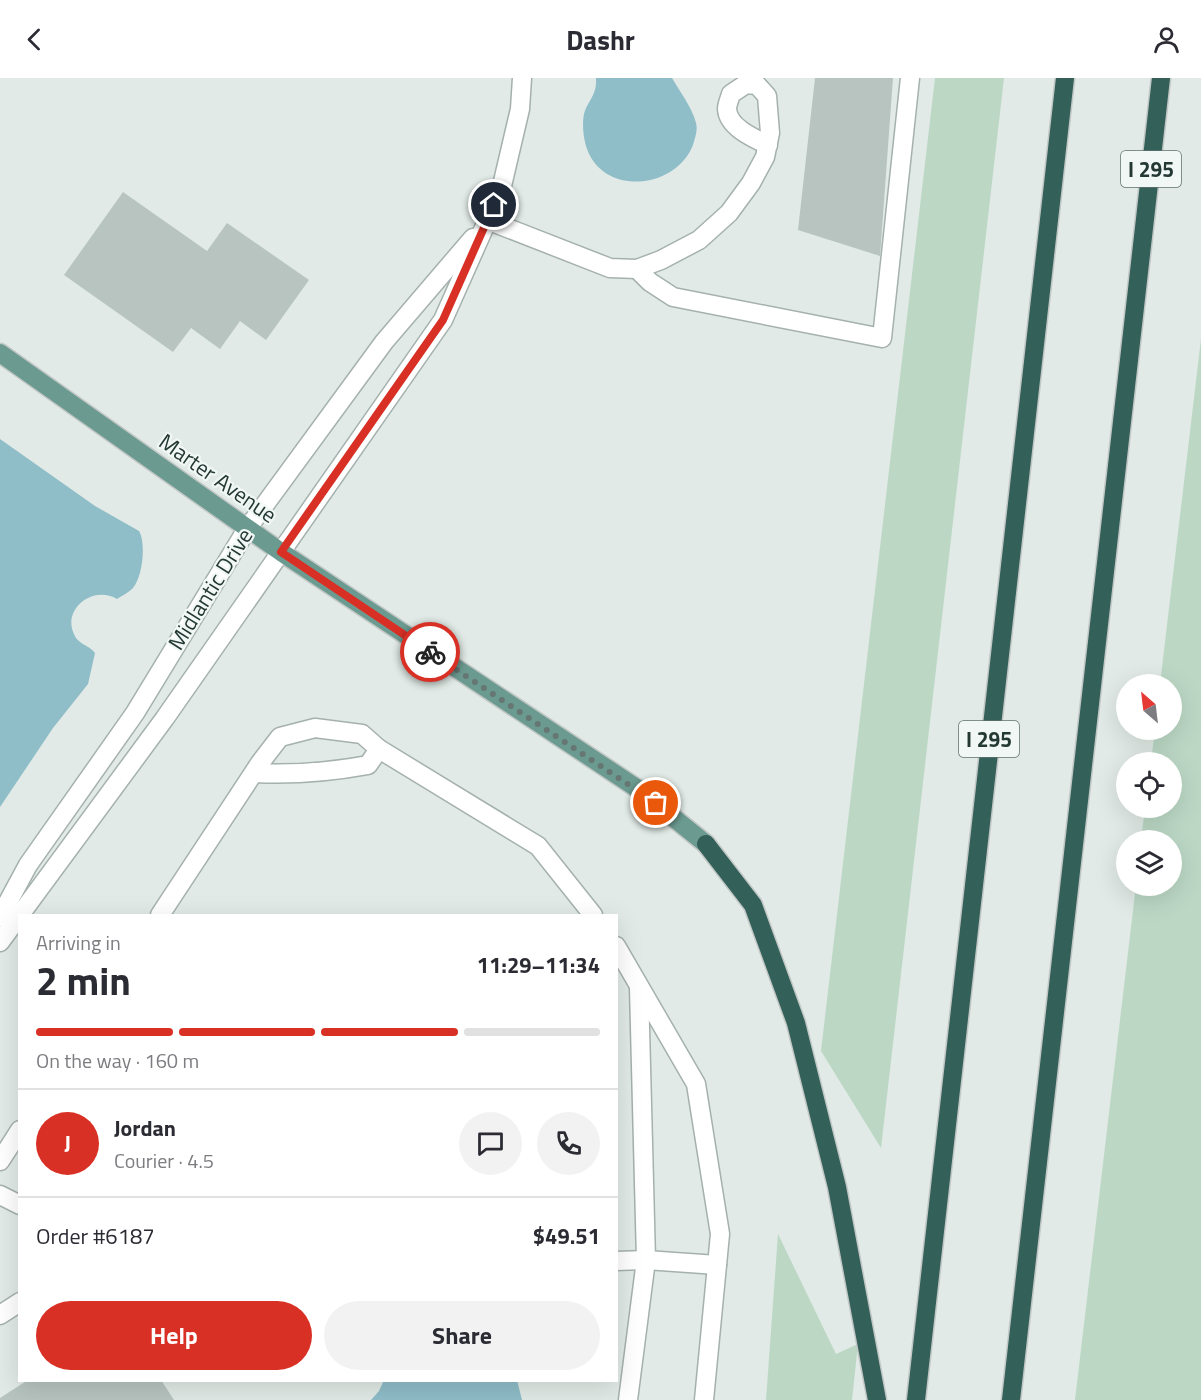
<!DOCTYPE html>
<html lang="en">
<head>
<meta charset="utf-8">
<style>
	body { margin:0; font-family:"Titillium Web",sans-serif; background:#f2f2f3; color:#2b2b33; height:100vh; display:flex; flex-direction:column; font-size:22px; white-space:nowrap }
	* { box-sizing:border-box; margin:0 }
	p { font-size:20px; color:#7c7c81 }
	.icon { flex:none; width:33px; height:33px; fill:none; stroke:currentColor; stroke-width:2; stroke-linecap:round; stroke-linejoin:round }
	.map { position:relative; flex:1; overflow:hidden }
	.details { position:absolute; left:18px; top:836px; width:600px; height:468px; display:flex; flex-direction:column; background:#fff; border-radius:0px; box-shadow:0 6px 24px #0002 }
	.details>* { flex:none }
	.needle { width:39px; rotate:332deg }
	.buttons { position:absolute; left:1116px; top:596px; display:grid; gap:12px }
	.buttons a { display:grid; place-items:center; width:66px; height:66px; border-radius:50%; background:#fff; box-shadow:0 6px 24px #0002; font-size:30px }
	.pin { position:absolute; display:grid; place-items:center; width:51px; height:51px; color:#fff; margin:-26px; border:3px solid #fff; border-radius:50%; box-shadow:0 2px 6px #0007 }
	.courier { position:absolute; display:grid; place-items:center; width:60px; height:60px; margin:-30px; border:4px solid #d93025; border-radius:50%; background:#fff; color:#222; box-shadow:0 2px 8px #0007 }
	.overview em { font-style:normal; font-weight:700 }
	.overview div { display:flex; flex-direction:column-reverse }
	.overview { display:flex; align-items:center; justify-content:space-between; height:102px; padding:0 18px }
	h1 { font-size:39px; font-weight:700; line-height:45px }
	.bar { display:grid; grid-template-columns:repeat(4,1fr); gap:9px 6px; align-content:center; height:72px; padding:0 18px }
	.bar i { height:8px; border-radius:4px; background:#e1e1e2 }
	.bar .on { background:#d93025 }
	.bar p { grid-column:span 4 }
	.line { display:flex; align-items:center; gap:15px; padding:0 18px; border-top:2px solid #e1e1e2 }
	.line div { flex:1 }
	.round { display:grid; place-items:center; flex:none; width:63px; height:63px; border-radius:32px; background:#f2f2f3 }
	.action { display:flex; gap:12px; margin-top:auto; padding:12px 18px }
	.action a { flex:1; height:69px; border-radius:36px; background:#d93025; color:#fff; font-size:24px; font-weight:700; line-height:69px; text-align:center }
	.action a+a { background:#f2f2f3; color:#2b2b33 }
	header { display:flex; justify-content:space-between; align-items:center; height:78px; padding:0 18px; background:#fff; font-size:27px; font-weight:700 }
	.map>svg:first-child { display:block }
	.green { fill:#bcd8c5 }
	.water { fill:#8fbdc8 }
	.building { fill:#b7c4bf }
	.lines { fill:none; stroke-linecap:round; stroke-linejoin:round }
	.minor-casing { stroke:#a5b1ad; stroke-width:21 }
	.major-casing { stroke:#c2c7c6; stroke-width:21 }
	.highway-casing { stroke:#c2c7c6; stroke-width:21 }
	.minor { stroke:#fff; stroke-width:18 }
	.major { stroke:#6b9a90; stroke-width:18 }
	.highway { stroke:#336159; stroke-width:18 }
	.done { stroke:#667672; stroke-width:6; stroke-dasharray:0 10.8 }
	.route { stroke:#d93025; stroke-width:8 }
	.labels { text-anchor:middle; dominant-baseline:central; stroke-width:4.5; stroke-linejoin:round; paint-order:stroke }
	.shield { fill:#f1f7f4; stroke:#62716e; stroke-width:1.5 }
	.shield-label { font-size:21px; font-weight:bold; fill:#243834 }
	.street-label { font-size:22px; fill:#243834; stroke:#f1f7f4 }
</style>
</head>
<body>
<header><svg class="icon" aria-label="back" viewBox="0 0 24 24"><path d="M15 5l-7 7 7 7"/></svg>Dashr<svg class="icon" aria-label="person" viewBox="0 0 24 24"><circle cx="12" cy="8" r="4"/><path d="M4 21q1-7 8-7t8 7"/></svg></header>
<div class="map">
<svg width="1201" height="1322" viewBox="0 0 1201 1322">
	<rect width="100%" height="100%" fill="#e1eae6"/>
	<g class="green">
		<polygon points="935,0 1004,0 881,1070 821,973"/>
		<polygon points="1201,261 1201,1322 1075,1322 1136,807 1172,807 1172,762 1141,762 1145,729 1172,729 1172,684 1151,684 1155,651 1172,651 1172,606 1160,606"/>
		<polygon points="778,1156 836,1276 858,1266 852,1322 766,1322"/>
	</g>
	<g class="water">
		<path d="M596 0H672C680 14 692 29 696 45 698 52 695 60 693 67 675 112 604 118 587 71 583 60 581 40 586 30 592 19 597 13 596 0Z"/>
		<path d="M0 361 95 428 139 453C146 465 143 498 133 510 129 514 122 518 117 521 92 506 59 533 76 560 81 567 90 568 95 575L88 606 53 650 0 729Z"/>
		<polygon points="384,1302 517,1302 522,1322 371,1322 379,1313"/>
	</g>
	<g class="building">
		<polygon points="815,0 893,0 880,178 798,152"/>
		<polygon points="123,114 207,173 227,145 309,202 266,262 240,243 220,271 191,250 173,274 64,197"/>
		<polygon points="28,1302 161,1302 174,1322 0,1322 0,1320"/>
	</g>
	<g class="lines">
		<g class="minor-casing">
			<g id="minor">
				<path d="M487 142 610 190 637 191 661 182 699 162 729 135 751 105 765 79 770 55 767 18 757 7 746 6 731 16C730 20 727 26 727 31 728 49 753 60 768 67"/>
				<polyline points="637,191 650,204 673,219 882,260 910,0"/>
				<path d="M254 695C292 697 330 694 368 687L379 671"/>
				<polyline points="160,837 260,685 280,659 315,650 362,656 379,671 538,768 593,837"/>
				<polyline points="0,839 28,787 135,635 247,451 384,264 473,160"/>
				<polyline points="0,864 165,640 443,242 501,112 520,31 522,0"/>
				<polyline points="616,868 696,1006 720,1156 704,1322"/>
				<polyline points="0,1083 20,1052"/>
				<polyline points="0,1117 20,1127"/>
				<polyline points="616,1183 646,1182 717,1187"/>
				<polyline points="0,1237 20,1224"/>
				<polyline points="628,1322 646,1182 639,911"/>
			</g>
		</g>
		<g class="major-casing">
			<polyline id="major" points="0,275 281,474 638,711 706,766"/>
		</g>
		<g class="highway-casing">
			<g id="highway">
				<polyline points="706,766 753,827 796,945 837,1109 877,1322"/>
				<polyline points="916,1322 1065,0"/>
				<polyline points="1011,1322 1161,0"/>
			</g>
		</g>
		<use href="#minor" class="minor"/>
		<use href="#major" class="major"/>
		<use href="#highway" class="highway"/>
	</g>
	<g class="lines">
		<polyline class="done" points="430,574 656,725"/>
		<polyline class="route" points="430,574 281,474 443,242 494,127"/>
	</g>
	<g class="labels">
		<g class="shield">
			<rect x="1121" y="73" width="60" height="36" rx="4.5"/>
			<rect x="959" y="643" width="60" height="36" rx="4.5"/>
		</g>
		<g class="shield-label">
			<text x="1151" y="91">I 295</text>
			<text x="989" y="661">I 295</text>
		</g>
		<g class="street-label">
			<text transform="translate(218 400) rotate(35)">Marter Avenue</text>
			<text transform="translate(210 511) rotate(-58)">Midlantic Drive</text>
		</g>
	</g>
</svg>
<div class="buttons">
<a><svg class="needle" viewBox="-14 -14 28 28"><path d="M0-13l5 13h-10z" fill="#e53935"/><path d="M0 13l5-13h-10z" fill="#7c7c81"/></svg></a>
<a><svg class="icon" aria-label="locate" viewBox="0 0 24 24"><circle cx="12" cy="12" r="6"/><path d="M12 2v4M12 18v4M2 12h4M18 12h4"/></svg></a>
<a><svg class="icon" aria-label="layers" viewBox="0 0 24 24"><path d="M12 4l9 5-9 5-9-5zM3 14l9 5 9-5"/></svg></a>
</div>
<div class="pin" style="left:656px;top:725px;background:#ea580c"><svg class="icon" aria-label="bag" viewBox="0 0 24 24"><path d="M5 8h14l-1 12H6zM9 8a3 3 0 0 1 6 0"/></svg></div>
<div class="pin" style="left:494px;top:127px;background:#1f2937"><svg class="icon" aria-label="home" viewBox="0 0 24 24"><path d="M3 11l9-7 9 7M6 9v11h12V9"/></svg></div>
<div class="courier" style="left:430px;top:574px"><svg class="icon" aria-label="bike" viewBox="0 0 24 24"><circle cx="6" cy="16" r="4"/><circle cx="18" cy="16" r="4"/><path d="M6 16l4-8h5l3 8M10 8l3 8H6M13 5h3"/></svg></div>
<section class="details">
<div class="overview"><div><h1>2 min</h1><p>Arriving in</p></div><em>11:29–11:34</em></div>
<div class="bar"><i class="on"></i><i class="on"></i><i class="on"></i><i></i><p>On the way · 160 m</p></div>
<div class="line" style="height:108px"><b class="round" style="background:#d93025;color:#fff">J</b><div><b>Jordan</b><p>Courier · 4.5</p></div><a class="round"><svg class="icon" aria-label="chat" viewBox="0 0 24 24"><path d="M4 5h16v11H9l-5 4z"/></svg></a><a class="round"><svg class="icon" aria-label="phone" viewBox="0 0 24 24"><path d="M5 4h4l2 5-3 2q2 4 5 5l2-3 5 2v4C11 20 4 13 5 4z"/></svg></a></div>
<div class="line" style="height:78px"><div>Order #6187</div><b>$49.51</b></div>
<div class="action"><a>Help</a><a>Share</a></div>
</section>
</div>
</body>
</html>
